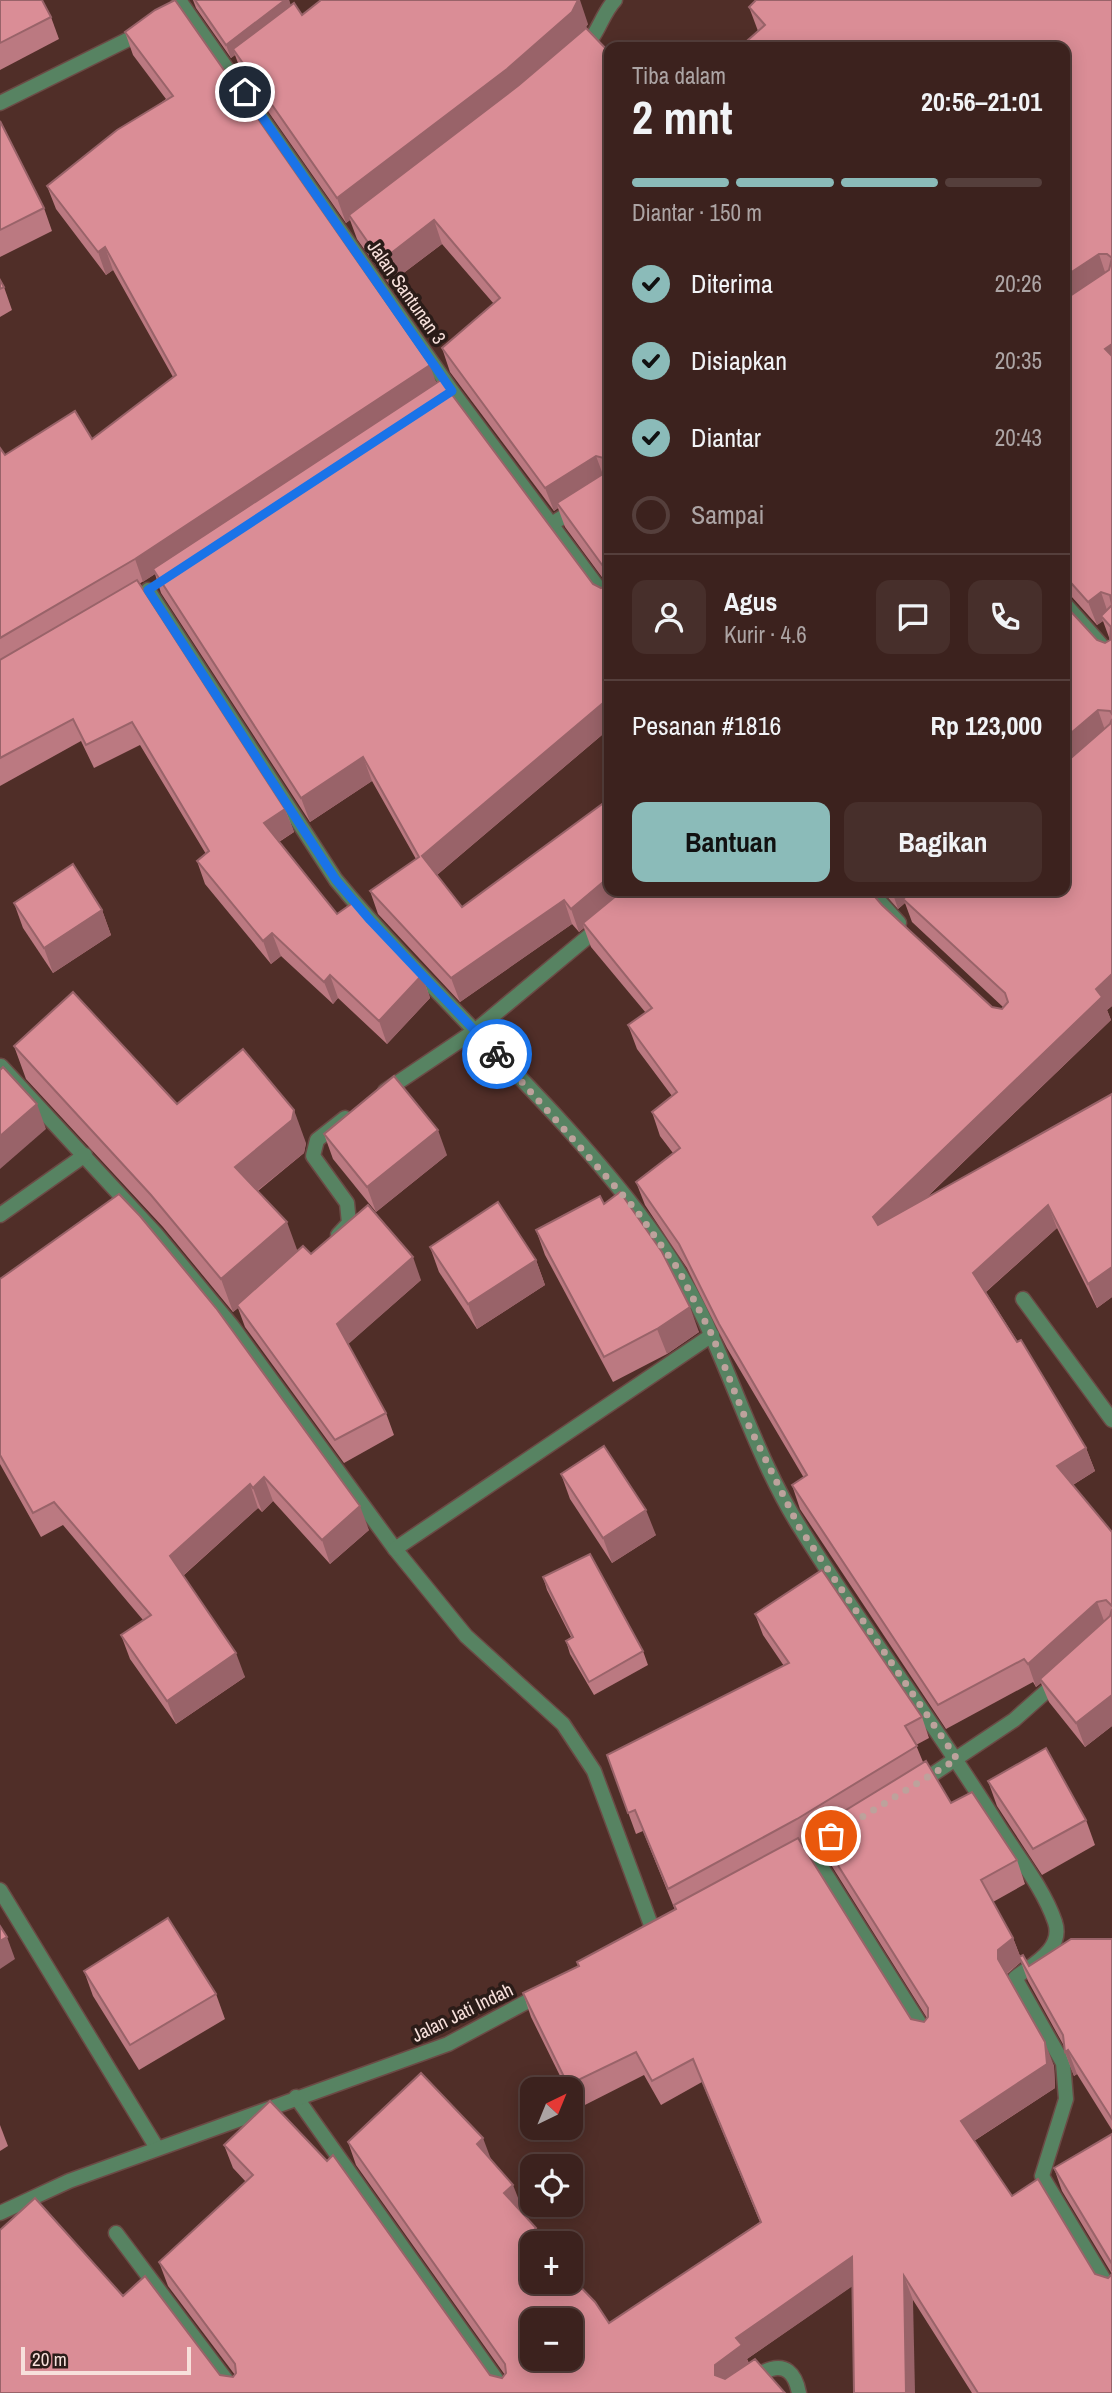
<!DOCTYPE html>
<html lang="id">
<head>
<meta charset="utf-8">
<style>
	body { margin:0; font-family:"Archivo Narrow",sans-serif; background:#472f2b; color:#f1f3f6; height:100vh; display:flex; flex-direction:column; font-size:26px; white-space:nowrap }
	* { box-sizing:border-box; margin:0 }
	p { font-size:23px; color:#aca4a4 }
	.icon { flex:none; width:38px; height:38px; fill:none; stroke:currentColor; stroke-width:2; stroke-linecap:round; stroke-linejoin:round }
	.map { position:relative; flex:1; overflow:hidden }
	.sheet { position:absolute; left:604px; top:42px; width:466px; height:854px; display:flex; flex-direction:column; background:#3c221e; border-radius:14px; box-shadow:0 4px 18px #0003,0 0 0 2px #553f3c }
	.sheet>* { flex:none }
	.needle { width:46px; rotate:43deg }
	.controls { position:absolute; left:520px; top:2077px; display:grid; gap:14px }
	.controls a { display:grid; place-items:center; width:63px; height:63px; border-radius:14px; background:#3c221e; box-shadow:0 4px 18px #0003,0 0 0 2px #553f3c; font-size:35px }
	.scale { position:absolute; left:21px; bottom:18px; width:170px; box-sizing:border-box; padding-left:7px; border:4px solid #f7e0db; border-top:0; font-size:19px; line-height:24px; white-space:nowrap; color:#f7e0db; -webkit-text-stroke:5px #2b1c18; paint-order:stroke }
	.pin { position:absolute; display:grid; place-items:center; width:60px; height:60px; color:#fff; margin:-30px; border:4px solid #fff; border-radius:50%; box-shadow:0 2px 7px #0007 }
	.courier { position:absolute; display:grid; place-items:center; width:70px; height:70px; margin:-35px; border:5px solid #1a73e8; border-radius:50%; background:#fff; color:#222; box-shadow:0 2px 9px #0007 }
	.summary em { font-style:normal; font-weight:700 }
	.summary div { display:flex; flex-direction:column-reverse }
	.summary { display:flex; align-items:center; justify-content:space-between; height:119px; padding:0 28px }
	h1 { font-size:46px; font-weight:700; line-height:52px }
	.bar { display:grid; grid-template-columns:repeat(4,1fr); gap:10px 7px; align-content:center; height:84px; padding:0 28px }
	.bar i { height:9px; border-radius:5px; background:#553f3c }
	.bar .active { background:#8bbbb9 }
	.bar p { grid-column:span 4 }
	.line { display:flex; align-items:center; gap:18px; padding:0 28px; border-top:2px solid #553f3c }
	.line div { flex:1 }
	.round { display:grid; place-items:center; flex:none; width:74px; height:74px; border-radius:14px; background:#472f2b }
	ol { padding:0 28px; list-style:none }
	li { display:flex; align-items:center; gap:21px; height:77px }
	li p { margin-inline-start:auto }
	li .icon { padding:7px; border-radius:50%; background:#8bbbb9; color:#111; stroke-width:4 }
	li:last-child { color:#aca4a4 }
	li i { width:38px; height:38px; border:4px solid #553f3c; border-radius:50% }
	.button { display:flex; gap:14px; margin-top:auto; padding:14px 28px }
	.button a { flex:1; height:80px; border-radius:14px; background:#8bbbb9; color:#111; font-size:28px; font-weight:700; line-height:80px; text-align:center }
	.button a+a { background:#472f2b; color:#f1f3f6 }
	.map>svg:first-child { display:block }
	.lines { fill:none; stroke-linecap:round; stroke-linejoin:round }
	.minor-casing { stroke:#6b4a45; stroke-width:17 }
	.minor { stroke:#578362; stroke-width:14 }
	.wall { fill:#bb7981; fill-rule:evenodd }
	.shaded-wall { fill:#996369 }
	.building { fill:#da8d96; stroke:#996369; stroke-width:2; fill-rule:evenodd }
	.done { stroke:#bda29c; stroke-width:7; stroke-dasharray:0 12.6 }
	.route { stroke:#1a73e8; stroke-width:9 }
	.labels { text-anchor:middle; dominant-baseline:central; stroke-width:7; stroke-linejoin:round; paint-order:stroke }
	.street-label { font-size:19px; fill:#f7e0db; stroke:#2b1c18 }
</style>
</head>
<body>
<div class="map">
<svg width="1112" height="2393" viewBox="0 0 1112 2393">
	<rect width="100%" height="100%" fill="#502e28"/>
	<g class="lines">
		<g class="minor-casing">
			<g id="minor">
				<polyline points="179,0 452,391 609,602"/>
				<path d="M582 49C598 36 601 15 615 0"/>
				<polyline points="0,103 143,32"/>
				<polyline points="550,525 609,488"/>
				<path d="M148 590 336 880C431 995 546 1093 637 1211 667 1250 694 1293 713 1339 741 1402 764 1471 801 1529 863 1629 934 1723 996 1822 1015 1853 1043 1887 1055 1922 1064 1949 1033 1964 1015 1978L1063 2063 1066 2099 1042 2176 1112 2293"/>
				<polyline points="1064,603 1112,657"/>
				<polyline points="870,891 899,923"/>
				<polyline points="1,1066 156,1234 232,1326 395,1549 466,1636 563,1724 594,1771 654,1933"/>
				<polyline points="385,1091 476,1030 602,925"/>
				<polyline points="0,1215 85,1155"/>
				<polyline points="338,1235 349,1223 347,1203 313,1156 317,1140 345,1118"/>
				<polyline points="1023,1299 1112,1420"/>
				<polyline points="395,1549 712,1335"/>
				<polyline points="918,1784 1014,1720 1059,1680"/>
				<polyline points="810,1849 927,2035"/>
				<polyline points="792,1859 835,1834"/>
				<polyline points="0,1890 157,2148"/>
				<polyline points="296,2097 506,2393"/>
				<polyline points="0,2213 69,2181 448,2044 543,1993"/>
				<polyline points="116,2233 236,2393"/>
				<path d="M732 2393C753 2377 790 2346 799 2393"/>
			</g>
		</g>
		<use href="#minor" class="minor"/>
	</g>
	<g class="wall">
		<polygon points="0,0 51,17 59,39 0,70"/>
		<polygon points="193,0 289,0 290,5 302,15 588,24 585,28 609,52 609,729 437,875 462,907 609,891 882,905 992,1007 1002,1009 1003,1007 912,922 905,903 898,909 882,891 1064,891 1097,640 1105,643 1110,640 1103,621 1097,625 1071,596 1064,594 1064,47 758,31 749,7 1112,0 1112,1006 1107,1010 1111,1020 925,1199 1112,1094 1112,1297 1097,1308 1057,1228 986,1292 1086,1448 1095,1471 1073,1485 1112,1532 1112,1726 1085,1747 1049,1702 1041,1683 1036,1687 1033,1682 946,1729 800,1509 792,1485 804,1478 727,1348 687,1268 645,1205 636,1182 673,1153 660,1136 652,1112 672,1096 637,1049 628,1025 646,1013 591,947 584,928 579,932 572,924 460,1002 378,914 370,891 416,859 372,781 310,822 161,593 155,574 139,584 285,809 294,832 279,842 337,914 422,975 430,998 387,1044 338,998 333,1004 281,956 271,964 205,884 197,861 206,854 140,745 94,768 81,741 0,786 0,448 5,455 92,439 173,377 113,270 106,275 56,209 47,186 166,99 133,55 125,32 437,383 593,584 601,588 607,584 565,527 558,508 554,511 450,372 442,348 494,304 442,244 389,284 357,239 350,220 346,223 242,74 235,55 231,58 196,8"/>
		<polygon points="0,121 44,208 52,231 0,257"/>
		<polygon points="0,280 4,287 12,310 0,317"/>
		<polygon points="14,903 102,910 111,935 53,973 23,928"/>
		<polygon points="14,1046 177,1104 306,1143 304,1153 258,1191 297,1251 421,1280 348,1344 386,1413 394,1435 344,1463 245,1327 238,1308 233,1312 163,1227 26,1079"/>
		<polygon points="324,1134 447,1155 376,1212 333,1159"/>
		<polygon points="604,1204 699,1332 667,1354 613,1382 545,1255 536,1230"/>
		<polygon points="430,1247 536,1260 545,1285 477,1329 439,1272"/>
		<polygon points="0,1279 369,1530 330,1564 273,1501 262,1512 258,1508 183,1576 245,1677 176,1724 130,1659 121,1635 143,1620 63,1525 41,1537 0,1464"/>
		<polygon points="561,1474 656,1535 612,1563 570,1499"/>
		<polygon points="543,1577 643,1651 648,1665 594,1695 570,1654 566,1641 571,1637 547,1590"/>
		<path d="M755 1614 922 1717 929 1738 916 1745 923 1762 951 1803 1017 1860 1025 1884 993 1902 1013 1938 1020 1956 1029 1966 1112 1939V2130L1077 2074 1074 2076 1065 2052 1064 2046 1028 1981 1021 1962 1007 1974 1054 2066 1055 2088 974 2141 1012 2196 1095 2274 1108 2278 1112 2274 1062 2191 1054 2168 1112 2134V2393H972L913 2300 852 2286 747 2359 749 2363 785 2393H0L123 2296 220 2375 233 2377 235 2375 168 2286 159 2262 246 2182 233 2168 224 2145 490 2375 502 2378 505 2375 356 2165 348 2142 491 2159 522 2208 520 2210 536 2228 542 2244H532L609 2323 760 2222 702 2082 661 2105 644 2075 577 2109 570 2096V2090H567L531 2017 523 1993 578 1966 577 1962 675 1910 643 1831 636 1834 607 1755 784 1666 763 1635ZM817 1834 823 1852 927 2018 924 2022 911 2019 801 1843Z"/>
		<polygon points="988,1781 1086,1820 1095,1845 1042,1875 997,1806"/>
		<polygon points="84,1971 216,1994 225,2019 139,2070 93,1996"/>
		<polygon points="0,2125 8,2146 0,2151"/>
	</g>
	<g class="shaded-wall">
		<polygon points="285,0 289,0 293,11 233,49 235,55 231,58 226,45"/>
		<polygon points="578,0 580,0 588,24 581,36 516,94 349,215 350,220 346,223 337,198"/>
		<polygon points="434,220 442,244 389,284 381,261"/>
		<polygon points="105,247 113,270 106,275 98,252"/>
		<polygon points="1099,254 1107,278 1064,306 1064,277"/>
		<polygon points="1112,344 1112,369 1105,349"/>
		<polygon points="430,365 438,388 153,569 155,574 143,582 135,559"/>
		<polygon points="596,456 605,480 557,503 558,508 554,511 545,488"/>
		<polygon points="1101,592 1109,616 1101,616 1103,621 1097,625 1088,602"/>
		<polygon points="609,698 609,729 431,880 422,856"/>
		<polygon points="1098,710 1106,733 1064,769 1064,739"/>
		<polygon points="363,757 372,781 310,822 301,798"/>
		<polygon points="285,809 294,832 272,846 264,823"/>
		<polygon points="609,877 609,891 629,891 583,923 584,928 579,932 571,909"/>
		<polygon points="892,891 919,891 903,899 905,903 898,909"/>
		<polygon points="564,900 572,924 460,1002 451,978"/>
		<polygon points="102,910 111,935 53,973 44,948"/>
		<polygon points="272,933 281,956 271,964 263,941"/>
		<polygon points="1112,974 1112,1006 1107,1010 1111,1020 881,1241 873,1217 1096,989"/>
		<polygon points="330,975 338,998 333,1004 324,982"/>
		<polygon points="422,975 430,998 387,1044 379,1021"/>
		<polygon points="37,1104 46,1129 0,1169 0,1136"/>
		<polygon points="294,1110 306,1143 304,1153 247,1199 235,1167"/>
		<polygon points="438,1130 447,1155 376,1212 367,1187"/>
		<polygon points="1048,1205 1057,1228 981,1296 973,1273"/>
		<polygon points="287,1222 299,1255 237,1305 238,1308 233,1312 221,1279"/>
		<polygon points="413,1257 421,1280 345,1347 337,1324"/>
		<polygon points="536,1260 545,1285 477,1329 468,1304"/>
		<polygon points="1112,1267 1112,1297 1097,1308 1088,1284"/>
		<polygon points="690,1307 699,1332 667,1354 657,1329"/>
		<polygon points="1086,1448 1095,1471 1066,1489 1057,1466"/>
		<polygon points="264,1477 273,1501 262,1512 253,1488"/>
		<polygon points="250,1484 258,1508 178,1580 170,1556"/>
		<polygon points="360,1506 369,1530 330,1564 322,1540"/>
		<polygon points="646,1510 656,1535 612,1563 603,1538"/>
		<polygon points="1097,1602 1106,1626 1040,1679 1041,1683 1036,1687 1028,1664"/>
		<polygon points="236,1653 245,1677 176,1724 167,1701"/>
		<polygon points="1112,1695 1112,1726 1085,1747 1076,1723"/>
		<polygon points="7,1937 15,1959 0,1969 0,1941"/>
		<polygon points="1013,1938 1022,1961 1019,1957 1021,1962 1007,1973 1006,1982 998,1959 998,1950"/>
		<polygon points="1045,2042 1054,2066 1055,2088 969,2144 961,2121"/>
		<polygon points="1068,2050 1077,2074 1074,2076 1065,2052"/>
		<polygon points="483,2138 492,2162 477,2144"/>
		<polygon points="513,2185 522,2208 512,2217 504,2193"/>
		<polygon points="536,2228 542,2244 534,2244 530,2234"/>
		<polygon points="852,2257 860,2281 747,2359 750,2368 723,2389 715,2375 715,2365 736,2338"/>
		<polygon points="904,2276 913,2300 915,2393 906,2393"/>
	</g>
	<g class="building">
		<polygon points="0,0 42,0 51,17 0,43"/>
		<polygon points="175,0 430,365 135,559 0,638 0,448 5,455 75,411 92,439 176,375 105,247 98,252 47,186 117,130 173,96 125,32 155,10"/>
		<polygon points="195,0 285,0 226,45"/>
		<polygon points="321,0 578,0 572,12 507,69 337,198 233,49 294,3 302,15"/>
		<polygon points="756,0 1112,0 1112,344 1105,349 1112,356 1112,604 1110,595 1101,592 1088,602 1064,575 1064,300 1109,270 1112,258 1107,254 1099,254 1064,277 1064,47 740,47 765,25 749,7"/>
		<polygon points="586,28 609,52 609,462 608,459 596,456 545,488 442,348 500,298 434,220 381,261 349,215 519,85"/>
		<polygon points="0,121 44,208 0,230"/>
		<polygon points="0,280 4,287 0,289"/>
		<polygon points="441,380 593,584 601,588 609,583 608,573 557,503 606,472 609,467 609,698 422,856 462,907 609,799 609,877 571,909 564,900 451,978 370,891 419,857 363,757 301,798 153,569"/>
		<polygon points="137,580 285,809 264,823 337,914 354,902 422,975 379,1021 330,975 324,982 272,933 263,941 197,861 209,851 132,722 86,745 73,719 0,758 0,660"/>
		<polygon points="1064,604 1097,640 1105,643 1110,640 1111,627 1101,616 1112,605 1112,714 1110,711 1098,710 1064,739"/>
		<polygon points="1112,719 1112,974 1096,989 1102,997 873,1217 878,1225 1112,1094 1112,1267 1088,1284 1048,1205 973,1273 1017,1342 1021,1340 1086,1448 1057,1466 1112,1532 1112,1606 1106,1600 1097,1602 1028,1664 1024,1659 938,1705 792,1485 807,1475 719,1324 679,1244 636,1182 680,1148 652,1112 677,1092 628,1025 652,1008 583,923 622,891 870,891 882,905 992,1007 1002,1009 1008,1002 1005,993 903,899 912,891 1064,891 1064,764 1110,724"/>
		<polygon points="73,864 102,910 44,948 14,903"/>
		<polygon points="73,992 177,1104 243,1049 294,1110 292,1120 235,1167 287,1222 221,1279 151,1195 14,1046"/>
		<polygon points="3,1067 37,1104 0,1136 0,1070"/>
		<polygon points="394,1076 438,1130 367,1187 324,1134"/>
		<polygon points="620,1192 662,1252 690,1307 657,1329 604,1357 536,1230 600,1196 604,1204"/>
		<polygon points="119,1194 140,1216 216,1308 360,1506 322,1540 264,1477 253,1488 250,1484 170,1556 236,1653 167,1701 121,1635 151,1615 54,1502 33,1513 0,1455 0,1279"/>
		<polygon points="498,1202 536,1260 468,1304 430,1247"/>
		<polygon points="368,1205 413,1257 337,1324 386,1413 335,1440 237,1305 303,1246 311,1254"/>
		<polygon points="604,1446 646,1510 603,1538 561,1474"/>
		<polygon points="590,1554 643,1651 589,1682 566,1641 573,1637 543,1577"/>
		<polygon points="822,1570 922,1717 905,1726 917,1746 797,1819 668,1889 635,1810 628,1813 607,1755 789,1663 755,1614"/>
		<polygon points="1112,1609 1112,1695 1076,1723 1040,1679 1110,1616"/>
		<polygon points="1046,1748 1086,1820 1033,1849 988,1781"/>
		<path d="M926 1761 951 1803 972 1792 1017 1860 981 1880 1013 1938 998 1950V1959L1045 2042 1047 2064 961 2121 1012 2196 1038 2179 1095 2274 1108 2278 1112 2274V2393H978L904 2276 906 2393H854L852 2257 736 2338 742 2345 715 2365V2375L725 2379 755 2359 785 2393H0V2230L35 2198 123 2296 145 2276 220 2375 233 2377 236 2373 235 2364 159 2262 253 2175 224 2145 270 2101 327 2161 333 2155 490 2375 502 2378 506 2373 505 2364 348 2142 421 2073 483 2138 477 2144 513 2185 504 2193 536 2228 530 2234 539 2244H532V2282H570V2276L595 2302 609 2323 761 2222 693 2059 652 2081 636 2052 568 2085 523 1993 579 1966 577 1962 676 1909 674 1905 798 1838 911 2019 924 2022 928 2017V2008L815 1829ZM532 2320H570V2359H532Z"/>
		<polygon points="168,1918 216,1994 130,2045 84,1971"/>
		<polygon points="0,1926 7,1937 0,1941"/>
		<polygon points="1071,1939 1112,1939 1112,2119 1068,2050 1065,2052 1063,2035 1019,1957 1023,1955 1029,1966"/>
		<polygon points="1112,2134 1112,2271 1112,2264 1054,2168"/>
	</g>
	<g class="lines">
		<polyline class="done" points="497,1054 636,1210 678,1269 712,1335 746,1420 799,1527 957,1759 831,1836"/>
		<polyline class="route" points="245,92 452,391 148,590 336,880 370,920 497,1054"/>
	</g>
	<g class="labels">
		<g class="street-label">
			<text transform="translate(407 292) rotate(55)">Jalan Santunan 3</text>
			<text transform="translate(462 2012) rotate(-26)">Jalan Jati Indah</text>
		</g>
	</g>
</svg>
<div class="controls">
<a><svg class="needle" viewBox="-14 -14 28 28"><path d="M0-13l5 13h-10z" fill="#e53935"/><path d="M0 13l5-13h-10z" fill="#aca4a4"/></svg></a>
<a><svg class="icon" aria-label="locate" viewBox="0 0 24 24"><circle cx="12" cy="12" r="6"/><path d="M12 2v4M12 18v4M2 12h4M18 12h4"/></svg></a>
<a>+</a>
<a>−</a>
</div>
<div class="scale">20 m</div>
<div class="pin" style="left:831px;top:1836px;background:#ea580c"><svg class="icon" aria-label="bag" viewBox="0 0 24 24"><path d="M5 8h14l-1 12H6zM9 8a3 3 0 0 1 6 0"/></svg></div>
<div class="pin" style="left:245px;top:92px;background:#1f2937"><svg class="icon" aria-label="home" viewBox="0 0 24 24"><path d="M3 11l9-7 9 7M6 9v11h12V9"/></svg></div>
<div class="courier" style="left:497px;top:1054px"><svg class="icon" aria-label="bike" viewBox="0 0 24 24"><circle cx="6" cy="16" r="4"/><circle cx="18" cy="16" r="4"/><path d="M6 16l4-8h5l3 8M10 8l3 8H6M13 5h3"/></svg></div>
<section class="sheet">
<div class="summary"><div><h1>2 mnt</h1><p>Tiba dalam</p></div><em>20:56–21:01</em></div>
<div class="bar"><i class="active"></i><i class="active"></i><i class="active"></i><i></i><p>Diantar · 150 m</p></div>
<ol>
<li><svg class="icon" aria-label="check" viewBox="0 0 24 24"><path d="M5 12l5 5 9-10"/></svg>Diterima<p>20:26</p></li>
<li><svg class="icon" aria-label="check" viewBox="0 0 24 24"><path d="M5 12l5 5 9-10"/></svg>Disiapkan<p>20:35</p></li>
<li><svg class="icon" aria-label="check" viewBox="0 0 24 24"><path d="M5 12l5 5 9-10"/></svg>Diantar<p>20:43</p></li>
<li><i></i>Sampai</li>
</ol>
<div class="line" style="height:126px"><a class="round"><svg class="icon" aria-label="person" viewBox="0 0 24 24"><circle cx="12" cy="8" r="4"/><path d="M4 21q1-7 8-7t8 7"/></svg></a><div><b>Agus</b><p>Kurir · 4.6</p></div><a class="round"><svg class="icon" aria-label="chat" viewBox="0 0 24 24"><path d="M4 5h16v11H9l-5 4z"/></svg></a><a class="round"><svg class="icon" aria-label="phone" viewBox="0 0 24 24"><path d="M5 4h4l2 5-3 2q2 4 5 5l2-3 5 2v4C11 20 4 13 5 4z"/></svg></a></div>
<div class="line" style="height:91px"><div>Pesanan #1816</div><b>Rp 123,000</b></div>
<div class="button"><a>Bantuan</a><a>Bagikan</a></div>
</section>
</div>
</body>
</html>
